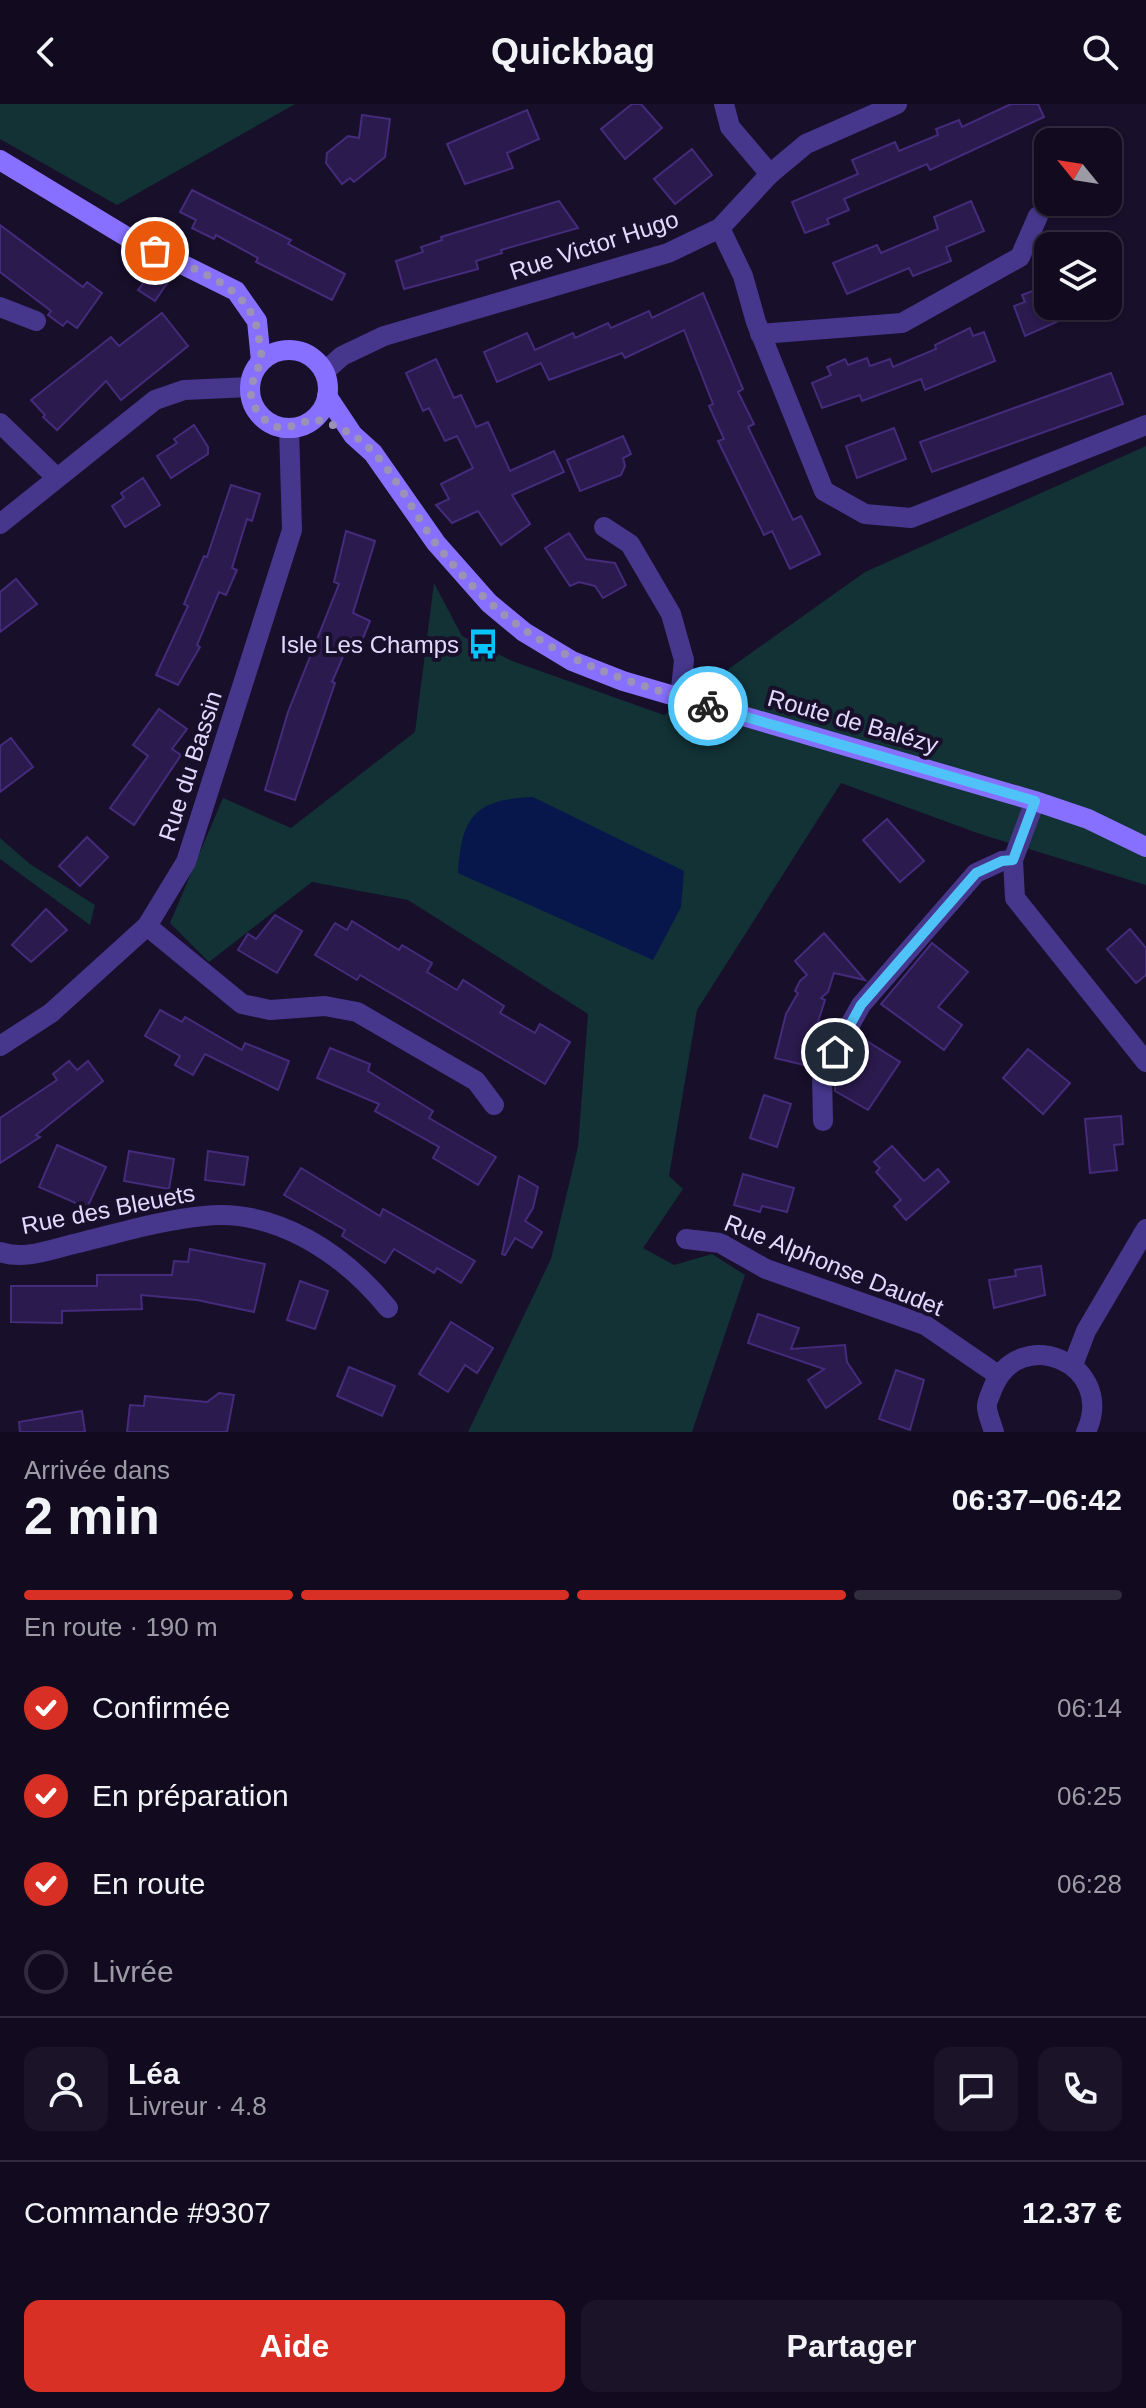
<!DOCTYPE html>
<html lang="fr">
<head>
<meta charset="utf-8">
<style>
	body { margin:0; font-family:Arial,sans-serif; background:#1b1429; color:#f1f3f6; height:100vh; display:flex; flex-direction:column; font-size:30px; white-space:nowrap }
	* { box-sizing:border-box; margin:0 }
	p { font-size:26px; color:#9c9ba5 }
	.icon { flex:none; width:44px; height:44px; fill:none; stroke:currentColor; stroke-width:2; stroke-linecap:round; stroke-linejoin:round }
	.map { position:relative; height:1328px; overflow:hidden }
	.panel { display:flex; flex-direction:column; background:#120b20; flex:1 }
	.panel>* { flex:none }
	.needle { width:52px; rotate:300deg }
	.tools { position:absolute; left:1034px; top:24px; display:grid; gap:16px }
	.tools a { display:grid; place-items:center; width:88px; height:88px; border-radius:16px; background:#120b20; box-shadow:0 2px 6px #0004,0 0 0 2px #312b3e; font-size:40px }
	.pin { position:absolute; display:grid; place-items:center; width:68px; height:68px; color:#fff; margin:-34px; border:4px solid #fff; border-radius:50%; box-shadow:0 2px 8px #0007 }
	.courier { position:absolute; display:grid; place-items:center; width:80px; height:80px; margin:-40px; border:6px solid #4fc3f7; border-radius:50%; background:#fff; color:#222; box-shadow:0 2px 10px #0007 }
	.headline em { font-style:normal; font-weight:700 }
	.headline div { display:flex; flex-direction:column-reverse }
	.headline { display:flex; align-items:center; justify-content:space-between; height:136px; padding:0 24px }
	h1 { font-size:52px; font-weight:700; line-height:60px }
	.bar { display:grid; grid-template-columns:repeat(4,1fr); gap:12px 8px; align-content:center; height:96px; padding:0 24px }
	.bar i { height:10px; border-radius:6px; background:#312b3e }
	.bar .on { background:#d93025 }
	.bar p { grid-column:span 4 }
	.line { display:flex; align-items:center; gap:20px; padding:0 24px; border-top:2px solid #312b3e }
	.line div { flex:1 }
	.round { display:grid; place-items:center; flex:none; width:84px; height:84px; border-radius:16px; background:#1b1429 }
	ol { padding:0 24px; list-style:none }
	li { display:flex; align-items:center; gap:24px; height:88px }
	li p { margin-inline-start:auto }
	li .icon { padding:8px; border-radius:50%; background:#d93025; color:#fff; stroke-width:4 }
	li:last-child { color:#9c9ba5 }
	li i { width:44px; height:44px; border:4px solid #312b3e; border-radius:50% }
	.button { display:flex; gap:16px; margin-top:auto; padding:16px 24px }
	.button a { flex:1; height:92px; border-radius:16px; background:#d93025; color:#fff; font-size:32px; font-weight:700; line-height:92px; text-align:center }
	.button a+a { background:#1b1429; color:#f1f3f6 }
	header { display:flex; justify-content:space-between; align-items:center; height:104px; padding:0 24px; background:#120b20; font-size:36px; font-weight:700 }
	.map>svg:first-child { display:block }
	.green { fill:#123236 }
	.water { fill:#07174c }
	.building { fill:#2b1a4d; stroke:#452b7b; stroke-width:2 }
	.lines { fill:none; stroke-linecap:round; stroke-linejoin:round }
	.street { stroke:#46378d; stroke-width:20 }
	.secondary { stroke:#8770ff; stroke-width:20 }
	.done { stroke:#9c92b5; stroke-width:8; stroke-dasharray:0 14.4 }
	.route { stroke:#4fc3f7; stroke-width:10 }
	.labels { text-anchor:middle; dominant-baseline:central; stroke-width:8; stroke-linejoin:round; paint-order:stroke }
	.street-label { font-size:24px; fill:#e3d9ff; stroke:#180f2b }
	.poi-label { font-size:24px; fill:#e3d9ff; stroke:#180f2b; text-anchor:end }
</style>
</head>
<body>
<header><svg class="icon" aria-label="back" viewBox="0 0 24 24"><path d="M15 5l-7 7 7 7"/></svg>Quickbag<svg class="icon" aria-label="search" viewBox="0 0 24 24"><circle cx="10" cy="10" r="6"/><path d="M15 15l6 6"/></svg></header>
<div class="map">
<svg width="1146" height="1328" viewBox="0 0 1146 1328">
	<rect width="100%" height="100%" fill="#180f2b"/>
	<g class="green">
		<polygon points="0,0 295,0 117,101 0,35"/>
		<polygon points="1146,342 1146,781 980,730 841,679 697,906 669,1072 683,1085 643,1144 674,1161 712,1150 745,1171 692,1328 468,1328 551,1155 578,1043 588,910 408,796 312,778 209,858 170,819 223,694 291,724 415,628 434,479 462,532 512,557 664,611 865,468"/>
		<polygon points="0,734 30,760 95,801 90,821 0,755"/>
	</g>
	<path class="water" d="M533 693 684 767 681 803 653 856 458 769C461 712 476 695 533 693Z"/>
	<g class="building">
		<polygon points="632,0 641,0 662,24 625,55 601,25"/>
		<polygon points="1011,0 1038,0 1044,13 930,66 927,60 844,95 849,106 827,115 829,120 805,129 792,98 858,70 852,56 895,38 899,47 938,31 936,25 959,16 962,23"/>
		<polygon points="527,6 539,35 507,49 513,64 465,80 447,40"/>
		<polygon points="362,11 390,15 385,53 354,78 350,74 342,80 326,59 327,49 348,32 359,34"/>
		<polygon points="692,45 712,71 675,100 654,75"/>
		<polygon points="192,86 291,136 288,140 345,170 332,196 256,158 258,154 216,131 214,135 192,124 196,116 180,108"/>
		<polygon points="559,97 578,124 501,146 502,149 476,157 478,165 404,185 396,157 423,148 421,143 442,136 441,133"/>
		<polygon points="971,97 984,127 946,143 951,157 913,172 909,164 847,190 833,159 877,141 881,149 938,125 934,113"/>
		<polygon points="0,121 83,183 87,178 102,189 77,224 67,217 63,222 48,211 51,207 0,168"/>
		<polygon points="153,167 170,175 155,197 138,186"/>
		<polygon points="1048,181 1048,202 1088,204 1025,232 1014,202 1025,198 1022,191"/>
		<polygon points="703,189 743,285 738,288 754,320 748,323 793,416 801,412 820,450 790,465 772,427 764,431 718,337 724,335 709,302 713,300 684,226 625,254 622,249 549,276 541,259 497,278 484,248 527,229 535,246 573,229 575,234 608,219 611,224 649,207 652,214"/>
		<polygon points="162,209 188,242 121,296 106,277 57,326 43,313 45,311 31,296 111,233 119,242"/>
		<polygon points="970,224 973,232 984,228 995,257 925,286 921,275 862,297 860,291 822,304 812,279 831,271 827,263 845,255 848,261 867,254 870,262 890,255 893,263 936,245 935,241"/>
		<polygon points="436,255 454,294 461,291 476,323 488,318 510,367 554,347 564,368 512,391 530,420 501,441 478,407 452,419 436,401 449,395 441,380 473,364 457,332 445,337 429,304 423,307 406,269"/>
		<polygon points="1111,269 1123,300 932,368 920,338"/>
		<polygon points="194,321 208,343 208,350 171,374 157,352 177,339 174,335"/>
		<polygon points="894,324 906,355 857,374 846,342"/>
		<polygon points="623,332 631,350 623,354 625,362 621,371 580,387 567,356"/>
		<polygon points="143,374 160,401 125,423 112,402 124,394 121,389"/>
		<polygon points="231,381 260,390 252,417 247,415 232,464 237,466 226,491 219,488 197,541 200,543 178,581 156,571 188,502 184,500 204,452 207,453"/>
		<polygon points="346,427 375,437 353,509 370,517 361,539 351,534 332,578 335,579 295,696 265,686 288,608 339,480 334,478"/>
		<polygon points="569,429 586,455 615,459 626,481 603,494 595,482 579,478 570,482 545,444"/>
		<polygon points="16,475 37,500 0,528 0,488"/>
		<polygon points="159,605 187,625 172,645 181,651 134,721 110,704 148,652 133,641"/>
		<polygon points="11,634 33,663 0,688 0,642"/>
		<polygon points="887,715 924,757 900,778 863,736"/>
		<polygon points="87,733 108,753 80,782 59,762"/>
		<polygon points="46,805 67,826 31,858 12,841"/>
		<polygon points="275,811 302,827 277,869 238,846 248,830 256,835"/>
		<polygon points="352,817 399,846 402,841 432,859 427,868 457,886 463,876 504,902 500,909 535,929 540,920 570,938 545,980 360,871 357,876 315,851 335,819 347,826"/>
		<polygon points="1130,825 1146,844 1146,871 1136,879 1107,845"/>
		<polygon points="824,829 865,876 834,869 828,888 821,894 825,896 804,961 775,954 786,910 798,889 795,887 800,877 807,871 795,857"/>
		<polygon points="932,839 968,868 938,903 962,921 944,946 881,900"/>
		<polygon points="160,906 182,918 185,913 242,946 245,939 289,957 278,986 205,950 193,971 175,961 180,952 145,932"/>
		<polygon points="859,932 900,958 868,1006 835,987 835,974"/>
		<polygon points="330,944 370,960 368,967 433,1007 429,1014 496,1053 478,1081 433,1054 439,1043 375,1007 379,1000 317,974"/>
		<polygon points="1028,945 1070,979 1043,1010 1003,974"/>
		<polygon points="69,957 77,966 88,957 103,977 36,1031 40,1033 0,1059 0,1014 57,976 53,970"/>
		<polygon points="764,991 791,1000 777,1043 750,1034"/>
		<polygon points="1121,1012 1123,1040 1114,1041 1117,1066 1090,1069 1085,1015"/>
		<polygon points="57,1041 106,1063 87,1104 39,1083"/>
		<polygon points="892,1042 924,1077 938,1065 949,1078 906,1116 894,1102 901,1096 876,1068 880,1064 874,1058"/>
		<polygon points="129,1047 174,1055 169,1085 124,1077"/>
		<polygon points="208,1047 248,1053 244,1081 205,1076"/>
		<polygon points="301,1064 380,1112 383,1105 475,1157 461,1179 437,1164 434,1169 394,1145 385,1159 342,1132 345,1126 284,1091"/>
		<polygon points="743,1070 794,1084 787,1108 762,1102 760,1108 734,1101"/>
		<polygon points="519,1072 538,1083 533,1104 525,1117 542,1128 532,1144 515,1134 505,1151 502,1150"/>
		<polygon points="190,1145 265,1160 254,1208 197,1196 141,1191 142,1205 62,1207 62,1219 11,1218 11,1182 97,1182 97,1171 172,1171 174,1157 188,1158"/>
		<polygon points="1041,1162 1045,1191 994,1204 989,1176 1016,1172 1015,1166"/>
		<polygon points="300,1177 328,1187 315,1225 287,1216"/>
		<polygon points="758,1210 799,1224 791,1245 845,1241 847,1258 861,1279 826,1304 808,1276 824,1265 748,1239"/>
		<polygon points="451,1218 493,1244 477,1269 465,1261 448,1288 419,1270"/>
		<polygon points="349,1263 395,1282 382,1312 337,1292"/>
		<polygon points="896,1266 924,1276 910,1326 879,1315"/>
		<polygon points="219,1289 234,1291 227,1328 127,1328 130,1301 144,1302 145,1292 207,1298"/>
		<polygon points="82,1307 85,1328 20,1328 19,1318"/>
	</g>
	<g class="lines">
		<g class="street">
			<polyline points="724,0 730,23 770,70"/>
			<polyline points="720,124 743,172 756,218 824,387 865,410 911,414 1146,321"/>
			<polyline points="0,203 36,217"/>
			<polyline points="760,230 902,219 1020,153 1038,112"/>
			<polyline points="324,268 342,252 384,232 668,149 720,124 770,70 806,40 897,0"/>
			<polyline points="0,319 57,374"/>
			<polyline points="0,420 155,296 184,286 250,283"/>
			<polyline points="604,423 630,440 671,510 684,556 680,594"/>
			<polyline points="1035,697 1013,756 1015,794 1146,958"/>
			<polyline points="147,822 242,900 270,906 325,902 357,908 476,977 494,1001"/>
			<polyline points="0,942 51,909 147,822 186,758 292,426 289,324"/>
			<polyline points="823,1017 822,971 861,901 976,769 1002,757 1013,756"/>
			<polyline points="686,1135 720,1139 766,1165 925,1221 998,1271"/>
			<path d="M0 1148C25 1157 54 1144 78 1139 119 1129 162 1116 204 1112 277 1104 345 1151 388 1204"/>
			<polyline points="1073,1261 1086,1227 1146,1125"/>
			<path d="M994 1328C992 1321 988 1312 987 1304 986 1299 990 1292 992 1286 1017 1218 1118 1259 1086 1328"/>
		</g>
		<g class="secondary">
			<polyline points="0,56 127,133 236,187 257,217 261,257"/>
			<circle cx="289" cy="285" r="39"/>
			<polyline points="327,292 353,331 373,349 436,439 489,499 524,528 572,557 623,577 1035,697 1088,715 1146,743"/>
		</g>
	</g>
	<g class="lines">
		<path class="done" d="M155 147C197 168 253 181 259 235 260 242 263 253 260 259 253 277 244 291 259 309 279 335 292 319 313 316 322 315 345 326 353 331 390 355 411 407 437 441 515 542 591 567 708 602"/>
		<polyline class="route" points="708,602 1035,697 1013,756 1002,757 976,769 861,901 835,948"/>
	</g>
	<defs>
		<g id="bus-bare" transform="scale(2.4)"><path d="M-5-6H5V4H4V6H2V4H-2V6H-4V4H-5ZM-3.5-4V0h7V-4ZM-3.5 1.2v1.5H-2V1.2ZM2 1.2v1.5H3.5V1.2Z" fill="#05c4ff" stroke="#180f2b" stroke-width="2.5" paint-order="stroke"/></g>
	</defs>
	<g fill-rule="evenodd">
		<use href="#bus-bare" x="483" y="540"/>
	</g>
	<g class="labels">
		<g class="street-label">
			<text transform="translate(594 141) rotate(-18)">Rue Victor Hugo</text>
			<text transform="translate(853 617) rotate(16)">Route de Balézy</text>
			<text transform="translate(190 662) rotate(-72)">Rue du Bassin</text>
			<text transform="translate(108 1105) rotate(-11)">Rue des Bleuets</text>
			<text transform="translate(834 1161) rotate(22)">Rue Alphonse Daudet</text>
		</g>
		<g class="poi-label">
			<text x="459" y="540">Isle Les Champs</text>
		</g>
	</g>
</svg>
<div class="tools">
<a><svg class="needle" viewBox="-14 -14 28 28"><path d="M0-13l5 13h-10z" fill="#e53935"/><path d="M0 13l5-13h-10z" fill="#9c9ba5"/></svg></a>
<a><svg class="icon" aria-label="layers" viewBox="0 0 24 24"><path d="M12 4l9 5-9 5-9-5zM3 14l9 5 9-5"/></svg></a>
</div>
<div class="pin" style="left:155px;top:147px;background:#ea580c"><svg class="icon" aria-label="bag" viewBox="0 0 24 24"><path d="M5 8h14l-1 12H6zM9 8a3 3 0 0 1 6 0"/></svg></div>
<div class="pin" style="left:835px;top:948px;background:#1f2937"><svg class="icon" aria-label="home" viewBox="0 0 24 24"><path d="M3 11l9-7 9 7M6 9v11h12V9"/></svg></div>
<div class="courier" style="left:708px;top:602px"><svg class="icon" aria-label="bike" viewBox="0 0 24 24"><circle cx="6" cy="16" r="4"/><circle cx="18" cy="16" r="4"/><path d="M6 16l4-8h5l3 8M10 8l3 8H6M13 5h3"/></svg></div>
</div>
<section class="panel">
<div class="headline"><div><h1>2 min</h1><p>Arrivée dans</p></div><em>06:37–06:42</em></div>
<div class="bar"><i class="on"></i><i class="on"></i><i class="on"></i><i></i><p>En route · 190 m</p></div>
<ol>
<li><svg class="icon" aria-label="check" viewBox="0 0 24 24"><path d="M5 12l5 5 9-10"/></svg>Confirmée<p>06:14</p></li>
<li><svg class="icon" aria-label="check" viewBox="0 0 24 24"><path d="M5 12l5 5 9-10"/></svg>En préparation<p>06:25</p></li>
<li><svg class="icon" aria-label="check" viewBox="0 0 24 24"><path d="M5 12l5 5 9-10"/></svg>En route<p>06:28</p></li>
<li><i></i>Livrée</li>
</ol>
<div class="line" style="height:144px"><a class="round"><svg class="icon" aria-label="person" viewBox="0 0 24 24"><circle cx="12" cy="8" r="4"/><path d="M4 21q1-7 8-7t8 7"/></svg></a><div><b>Léa</b><p>Livreur · 4.8</p></div><a class="round"><svg class="icon" aria-label="chat" viewBox="0 0 24 24"><path d="M4 5h16v11H9l-5 4z"/></svg></a><a class="round"><svg class="icon" aria-label="phone" viewBox="0 0 24 24"><path d="M5 4h4l2 5-3 2q2 4 5 5l2-3 5 2v4C11 20 4 13 5 4z"/></svg></a></div>
<div class="line" style="height:104px"><div>Commande #9307</div><b>12.37 €</b></div>
<div class="button"><a>Aide</a><a>Partager</a></div>
</section>
</body>
</html>
